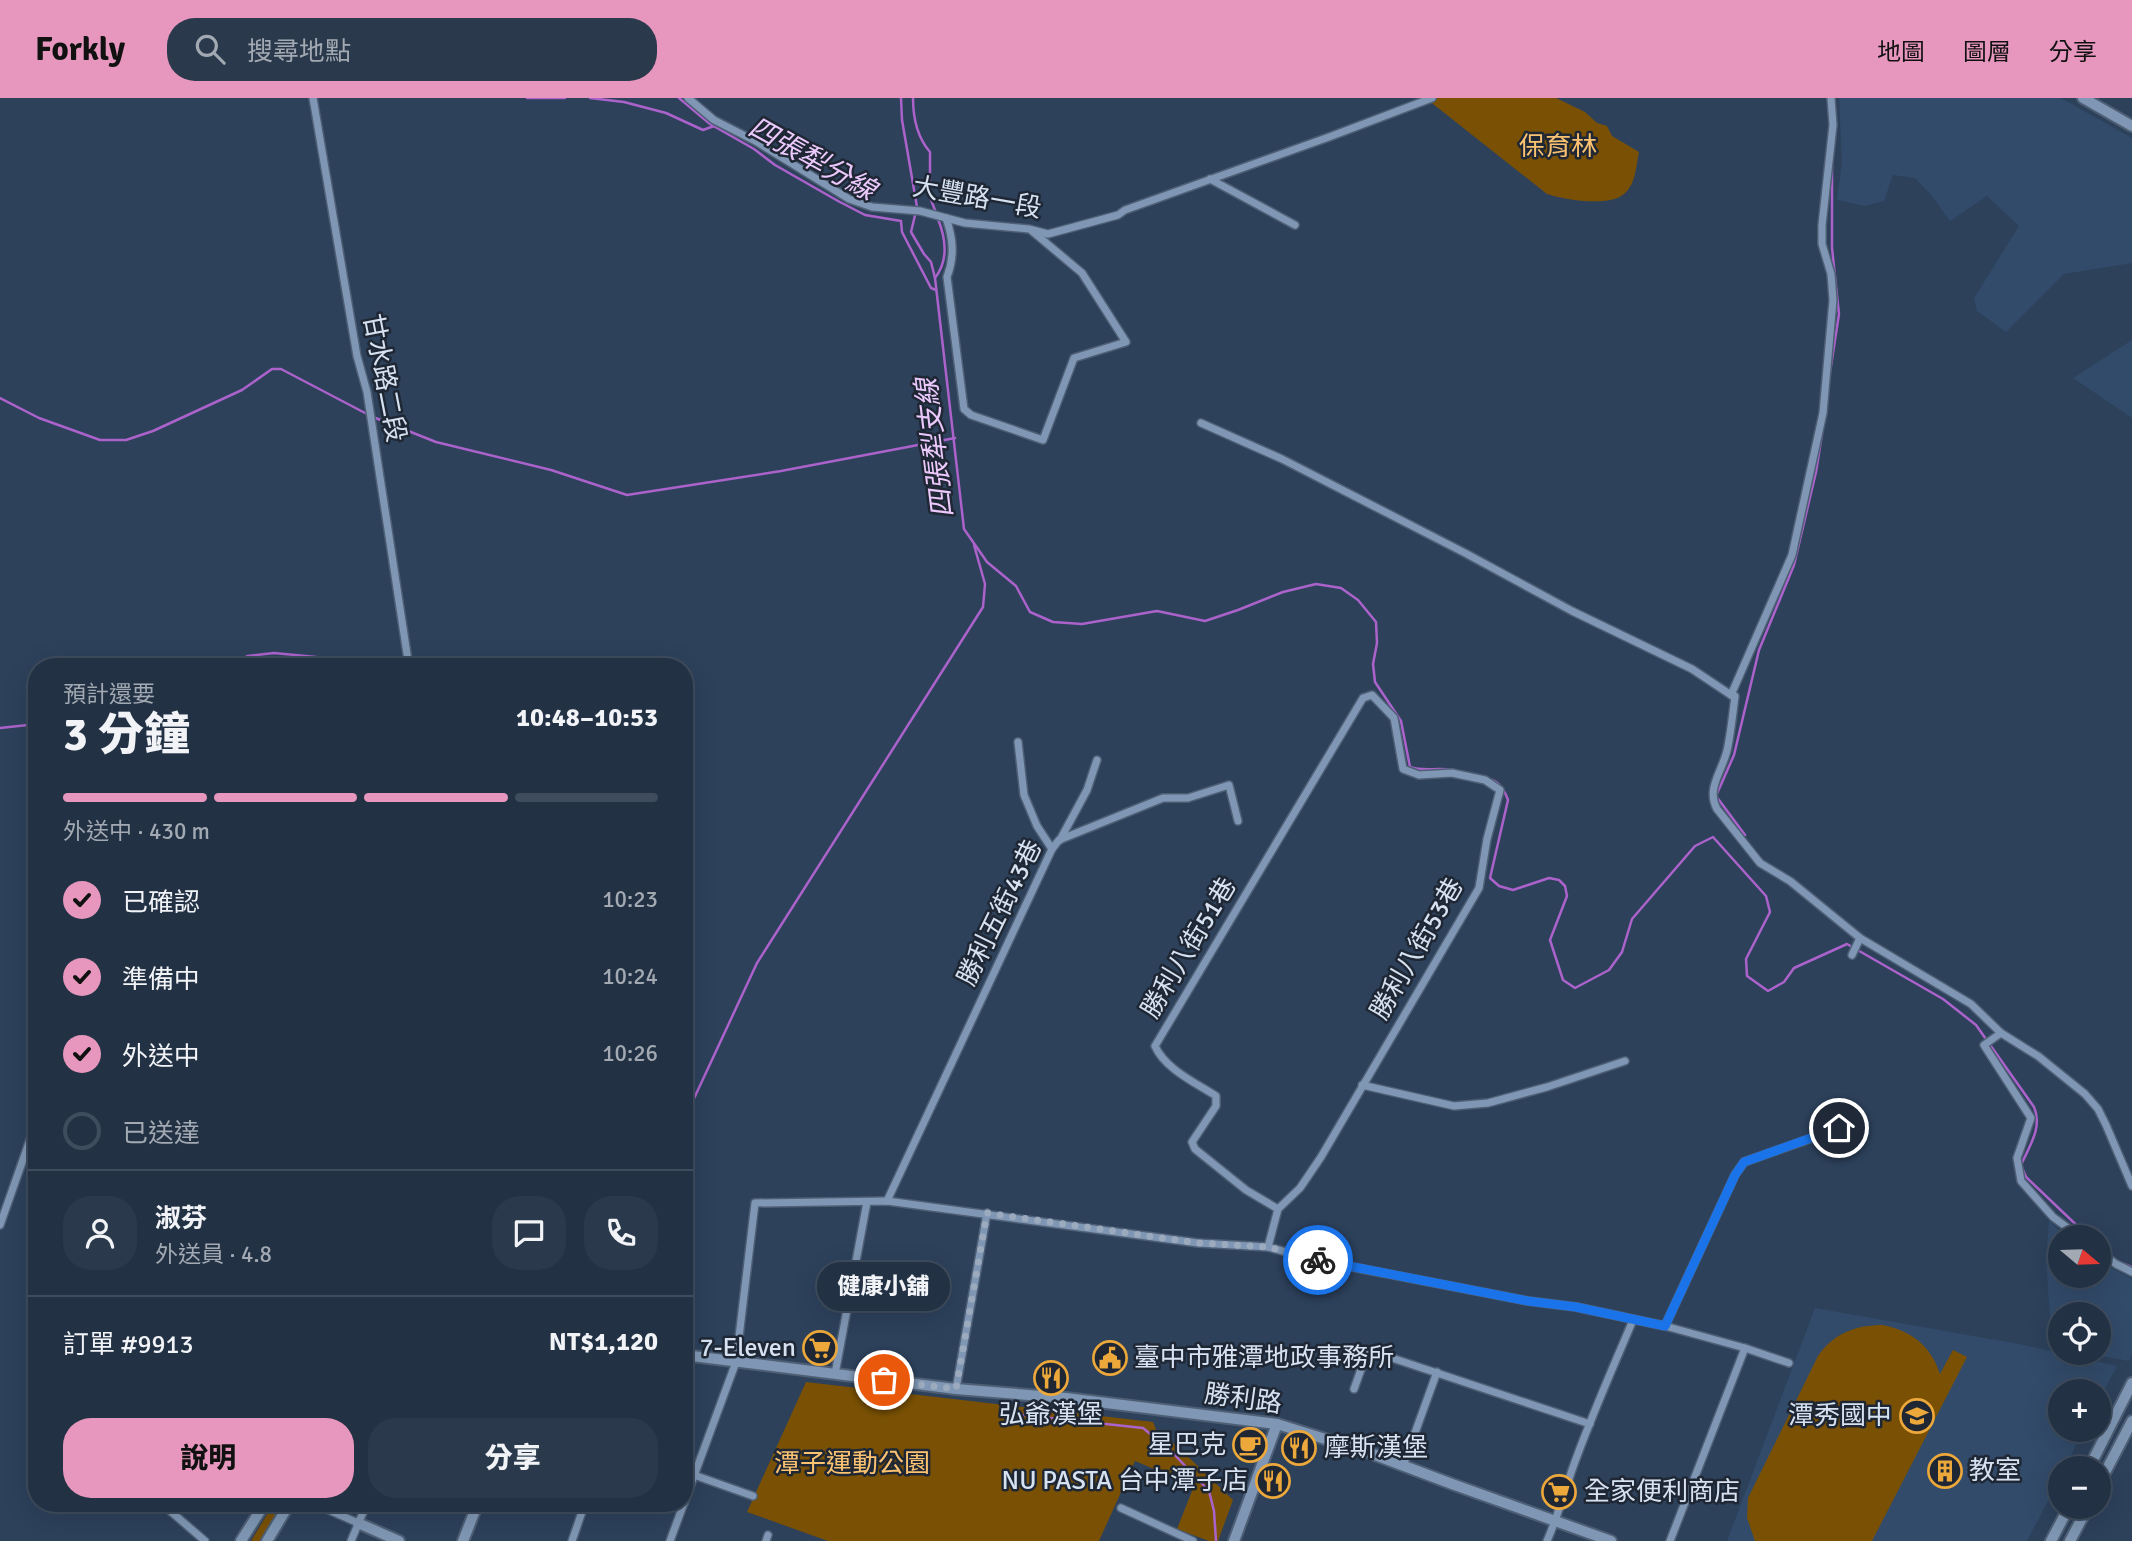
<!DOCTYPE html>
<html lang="zh-TW">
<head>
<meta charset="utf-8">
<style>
	body { margin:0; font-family:Signika,"Noto Sans TC",sans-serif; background:#2a394b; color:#f1f3f6; height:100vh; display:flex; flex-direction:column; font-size:26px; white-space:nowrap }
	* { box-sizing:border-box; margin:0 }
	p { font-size:23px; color:#a2a9b2 }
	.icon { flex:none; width:38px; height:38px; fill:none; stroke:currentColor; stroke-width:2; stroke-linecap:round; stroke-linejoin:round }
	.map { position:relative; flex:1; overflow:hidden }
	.panel { position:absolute; left:28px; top:560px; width:665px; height:854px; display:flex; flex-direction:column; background:#223144; border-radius:28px; box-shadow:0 7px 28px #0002,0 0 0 2px #3f4c5d }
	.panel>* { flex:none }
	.needle { width:46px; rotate:109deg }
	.fabs { position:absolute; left:2048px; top:1127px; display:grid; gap:14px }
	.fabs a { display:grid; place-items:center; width:63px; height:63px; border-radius:50%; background:#223144; box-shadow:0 7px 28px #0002,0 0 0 2px #3f4c5d; font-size:35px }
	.pin { position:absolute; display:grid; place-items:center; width:60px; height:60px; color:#fff; margin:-30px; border:4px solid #fff; border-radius:50%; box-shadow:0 2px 7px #0007 }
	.courier { position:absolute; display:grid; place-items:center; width:70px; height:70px; margin:-35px; border:5px solid #1a73e8; border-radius:50%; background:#fff; color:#222; box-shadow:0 2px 9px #0007 }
	.bubble { position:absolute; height:49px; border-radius:24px; background:#223144; box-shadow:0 7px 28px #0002,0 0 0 2px #3f4c5d; font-size:23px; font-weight:800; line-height:49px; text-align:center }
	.overview em { font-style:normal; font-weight:800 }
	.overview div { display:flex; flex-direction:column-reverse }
	.overview { display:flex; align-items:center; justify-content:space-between; height:119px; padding:0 35px }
	h1 { font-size:46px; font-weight:800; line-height:52px }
	.bar { display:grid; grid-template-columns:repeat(4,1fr); gap:10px 7px; align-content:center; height:84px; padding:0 35px }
	.bar i { height:9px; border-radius:5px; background:#3f4c5d }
	.bar .active { background:#e797bd }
	.bar p { grid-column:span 4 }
	.line { display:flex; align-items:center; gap:18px; padding:0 35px; border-top:2px solid #3f4c5d }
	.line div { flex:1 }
	.round { display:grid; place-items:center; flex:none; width:74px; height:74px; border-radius:28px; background:#2a394b }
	ol { padding:0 35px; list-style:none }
	li { display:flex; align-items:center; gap:21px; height:77px }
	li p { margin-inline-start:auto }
	li .icon { padding:7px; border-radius:50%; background:#e797bd; color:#111; stroke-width:4 }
	li:last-child { color:#a2a9b2 }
	li i { width:38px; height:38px; border:4px solid #3f4c5d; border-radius:50% }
	.cta { display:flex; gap:14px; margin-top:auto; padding:14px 35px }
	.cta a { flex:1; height:80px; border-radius:28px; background:#e797bd; color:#111; font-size:28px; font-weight:800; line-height:80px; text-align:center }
	.cta a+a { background:#2a394b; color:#f1f3f6 }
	header { display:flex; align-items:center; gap:42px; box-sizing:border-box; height:98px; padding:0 35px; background:#e797bd; color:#111 }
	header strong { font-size:33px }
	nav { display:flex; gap:38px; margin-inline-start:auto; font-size:24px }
	.search { width:490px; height:63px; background:#2a394b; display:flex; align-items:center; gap:18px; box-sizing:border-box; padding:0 24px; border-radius:28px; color:#a2a9b2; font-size:26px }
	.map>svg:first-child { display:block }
	.built { fill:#324b6a }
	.green { fill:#7a5104 }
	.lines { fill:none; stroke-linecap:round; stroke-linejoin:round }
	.stream { stroke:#ab63cb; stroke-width:2.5 }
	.minor-casing { stroke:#4e5f75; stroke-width:10 }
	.tertiary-casing { stroke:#4e5f75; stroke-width:14 }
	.minor { stroke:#7f97b4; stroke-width:7 }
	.tertiary { stroke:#7f97b4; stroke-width:10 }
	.done { stroke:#9baabd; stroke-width:7; stroke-dasharray:0 12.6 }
	.route { stroke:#1a73e8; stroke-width:9 }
	.labels { text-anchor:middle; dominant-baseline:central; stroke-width:5; stroke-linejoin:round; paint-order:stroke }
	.park-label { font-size:26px; fill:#fbc272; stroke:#1e2733 }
	.street-label { font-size:26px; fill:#d6e2f2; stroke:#1e2733 }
	.poi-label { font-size:26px; fill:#d6e2f2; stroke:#1e2733; text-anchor:end }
	.water-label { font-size:28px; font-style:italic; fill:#ecc9fc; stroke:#1e2733 }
</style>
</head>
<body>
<header>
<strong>Forkly</strong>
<div class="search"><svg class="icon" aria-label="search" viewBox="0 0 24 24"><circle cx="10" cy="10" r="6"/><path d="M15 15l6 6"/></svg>搜尋地點</div>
<nav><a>地圖</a><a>圖層</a><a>分享</a></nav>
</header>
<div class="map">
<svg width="2132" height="1443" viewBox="0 0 2132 1443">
	<rect width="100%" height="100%" fill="#2d415b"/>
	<g class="built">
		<polygon points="1839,0 2061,0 2132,40 2132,165 2064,176 2006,234 1977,213 1974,200 2019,128 1987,98 1950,123 1932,98 1915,80 1893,77 1884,103 1865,108 1837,102 1842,64"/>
		<polygon points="2132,242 2132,320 2073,280"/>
		<polygon points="2049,1123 2067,1139 2060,1139 2060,1178 2098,1178 2098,1163 2132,1181 2132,1257 2129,1263 2085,1255 2098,1255 2098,1216 2060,1216 2060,1250 2056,1249 2050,1219 2046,1162"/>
		<polygon points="1815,1210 2024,1247 2117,1268 2098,1304 2098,1293 2060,1293 2060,1332 2084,1332 2064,1370 2060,1370 2060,1380 2027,1443 1727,1443"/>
	</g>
	<g class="green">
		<path d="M1433 0H1556L1585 14 1597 25 1607 28 1612 38 1639 54C1636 68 1636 86 1624 96 1609 109 1565 102 1547 96L1428 2Z"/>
		<path d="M1883 1227C1912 1233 1931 1248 1940 1276L1953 1252 1967 1259 1872 1443H1755L1747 1420 1748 1400 1818 1258C1834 1235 1856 1227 1883 1227Z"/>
		<polygon points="806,1284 1153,1324 1157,1334 1176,1347 1233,1402 1218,1443 1209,1443 1177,1431 1194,1388 1135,1363 1099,1443 828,1443 747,1414"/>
		<polygon points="274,1405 282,1406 260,1443 251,1443"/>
	</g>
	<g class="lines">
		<g class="stream">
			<polyline points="527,0 565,0"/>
			<polyline points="590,0 624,4 666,15 703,32 714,28"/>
			<polyline points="679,0 710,26 754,51 775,67 838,103 865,117 901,123 902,134 931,190 936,192"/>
			<path d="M901 0 902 22 917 109 911 134 924 156 931 164 935 180 964 431 987 464 1016 488 1030 514 1053 524 1082 526 1157 513 1205 523 1238 512 1283 494 1316 486 1341 490 1358 502 1376 524 1377 545 1373 566 1375 584 1401 623 1410 669C1424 674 1438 669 1452 672"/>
			<path d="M913 0C913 20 917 39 930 54V99L936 115"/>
			<path d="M935 180C949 162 946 141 938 121"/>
			<polyline points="1829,281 1839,216 1832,150 1832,68"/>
			<polyline points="0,300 39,320 100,342 126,342 153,333 242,292 272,271 281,271 367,316"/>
			<polyline points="373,319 436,344 551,372 627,397 781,373 955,340"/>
			<polyline points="224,569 248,558 274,555 316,559 320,569"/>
			<polyline points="0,630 37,626"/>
			<path d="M1489 681C1500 684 1504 691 1508 702L1490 780 1499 788 1513 792 1549 780 1559 782 1565 788 1567 798 1550 842 1563 882 1575 890 1609 872 1622 854 1632 821 1695 748 1713 739 1766 798 1770 814 1746 861 1747 878 1768 893 1784 884 1794 870 1847 846 1943 901 1976 927 2034 1009C2043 1029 2029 1049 2021 1067L2026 1079 2089 1139"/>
			<polyline points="1745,737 1716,698 1734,657 1759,552 1794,467 1816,374 1822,336"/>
			<polyline points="684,1022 757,865 983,509 985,486 974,447"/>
			<polyline points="2098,1148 2119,1164 2132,1169"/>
			<polyline points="1005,1315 1143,1330 1171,1353 1209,1393 1214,1413 1216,1443"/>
		</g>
		<g class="minor-casing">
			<g id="minor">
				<polyline points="313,0 357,258 367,294 409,569"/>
				<polyline points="688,0 714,22 757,44 849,101 872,109 920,113 965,125 1029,131 1048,136 1118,117 1125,112 1329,39 1432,0"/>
				<path d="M1831 0 1833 27 1822 127V146L1831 176 1833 202 1823 315 1792 457 1731 597 1735 598C1733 615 1731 632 1728 648 1725 670 1705 689 1717 711L1760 765 1790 783 1860 840 1971 906 2001 935 2038 958 2085 996 2098 1011 2106 1027 2132 1088"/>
				<polyline points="1210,81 1295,127"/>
				<path d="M946 120C953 140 955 158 947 179L964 311 971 317 1043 342 1074 260 1126 244 1082 175 1032 133"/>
				<polyline points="1201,325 1282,361 1465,455 1572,513 1692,571 1731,597"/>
				<polyline points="1018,644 1024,697 1037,728 1052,751"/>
				<polyline points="1060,742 1087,692 1097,662"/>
				<polyline points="1852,857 1860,840"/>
				<polyline points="2001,935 1984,947 2031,1020 2017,1060 2021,1083 2053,1119 2080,1139"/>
				<polyline points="1362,987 1454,1008 1488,1005 1547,989 1625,963"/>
				<polyline points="887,1103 1052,751 1059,742 1163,700 1188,700 1229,687 1238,723"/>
				<polyline points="0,1127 37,1022"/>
				<path d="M1268 1149 1278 1111 1300 1090 1321 1059 1479 790 1487 741 1500 692 1485 682 1452 675 1419 677 1403 671 1394 620 1372 597 1363 600 1155 948C1165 971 1196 985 1216 998V1008L1192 1044 1195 1051 1246 1092 1278 1111"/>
				<polyline points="2098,1153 2116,1166 2132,1174"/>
				<polyline points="1665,1228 1735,1077 1744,1064 1863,1022"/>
				<polyline points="835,1276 867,1104"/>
				<polyline points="956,1291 987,1115"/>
				<polyline points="1354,1291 1368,1252 1590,1326"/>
				<polyline points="1403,1368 1437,1274"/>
				<polyline points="694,1377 753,1398"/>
				<polyline points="161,1405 205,1443"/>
				<polyline points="313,1405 358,1425"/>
				<polyline points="684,1405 736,1264 755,1105 887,1103 1198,1145 1268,1149 1316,1162 1528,1203 1576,1209 1665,1228 1745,1250 1789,1265"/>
				<polyline points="1121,1410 1193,1443"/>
				<polyline points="351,1443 367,1405"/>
				<polyline points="572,1443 585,1405"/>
				<polyline points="670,1443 684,1405"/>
				<polyline points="766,1443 768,1437"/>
				<path d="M1547 1443C1557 1420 1564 1396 1572 1372 1590 1321 1612 1272 1633 1222"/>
				<polyline points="1670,1443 1745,1250"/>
			</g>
		</g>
		<g class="tertiary-casing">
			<g id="tertiary">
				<polyline points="2083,0 2132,28"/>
				<polyline points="684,1257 956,1291 1066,1300 1277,1326 1367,1354 1452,1386 1611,1443"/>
				<polyline points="2089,1370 2132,1285"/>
				<polyline points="2098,1388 2132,1323"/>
				<polyline points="358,1425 399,1443"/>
				<polyline points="241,1443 265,1405"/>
				<polyline points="267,1443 290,1405"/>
				<polyline points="463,1443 478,1405"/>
				<polyline points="1234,1443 1277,1326"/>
				<polyline points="2051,1443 2069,1409"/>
				<polyline points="2070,1443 2088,1409"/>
			</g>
		</g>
		<use href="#minor" class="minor"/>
		<use href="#tertiary" class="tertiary"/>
	</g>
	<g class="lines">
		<polyline class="done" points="884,1282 956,1291 987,1115 1198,1145 1268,1149 1318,1162"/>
		<polyline class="route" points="1318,1162 1528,1203 1576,1209 1665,1228 1735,1077 1744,1064 1839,1030"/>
	</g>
	<defs>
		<g id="supermarket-ring" transform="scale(1.75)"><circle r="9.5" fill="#1e2733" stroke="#eda83b" stroke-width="1.5"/><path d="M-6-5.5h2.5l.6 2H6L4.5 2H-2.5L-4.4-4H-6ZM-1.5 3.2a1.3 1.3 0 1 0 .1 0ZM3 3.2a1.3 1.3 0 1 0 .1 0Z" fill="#eda83b"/></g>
		<g id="civic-ring" transform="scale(1.75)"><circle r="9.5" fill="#1e2733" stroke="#eda83b" stroke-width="1.5"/><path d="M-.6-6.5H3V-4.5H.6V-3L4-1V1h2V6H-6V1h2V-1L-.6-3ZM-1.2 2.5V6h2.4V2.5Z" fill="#eda83b"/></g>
		<g id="restaurant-ring" transform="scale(1.75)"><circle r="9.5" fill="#1e2733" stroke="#eda83b" stroke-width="1.5"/><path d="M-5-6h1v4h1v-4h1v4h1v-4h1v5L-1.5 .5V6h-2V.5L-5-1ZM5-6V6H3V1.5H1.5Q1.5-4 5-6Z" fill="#eda83b"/></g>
		<g id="school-ring" transform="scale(1.75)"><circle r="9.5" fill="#1e2733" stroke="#eda83b" stroke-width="1.5"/><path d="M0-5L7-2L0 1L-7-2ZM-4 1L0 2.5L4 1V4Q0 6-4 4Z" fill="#eda83b"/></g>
		<g id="cafe-ring" transform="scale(1.75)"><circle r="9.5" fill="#1e2733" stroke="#eda83b" stroke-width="1.5"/><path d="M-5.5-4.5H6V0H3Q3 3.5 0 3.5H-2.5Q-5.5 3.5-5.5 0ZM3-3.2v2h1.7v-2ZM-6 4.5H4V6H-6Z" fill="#eda83b"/></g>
		<g id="building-ring" transform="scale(1.75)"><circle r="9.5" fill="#1e2733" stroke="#eda83b" stroke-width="1.5"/><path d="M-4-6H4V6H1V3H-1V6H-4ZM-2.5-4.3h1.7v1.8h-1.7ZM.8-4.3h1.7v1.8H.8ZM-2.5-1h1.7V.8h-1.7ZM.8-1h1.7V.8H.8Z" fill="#eda83b"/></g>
	</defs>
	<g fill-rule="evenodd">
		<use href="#supermarket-ring" x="820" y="1250"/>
		<use href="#civic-ring" x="1110" y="1260"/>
		<use href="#restaurant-ring" x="1051" y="1280"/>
		<use href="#school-ring" x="1917" y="1318"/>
		<use href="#cafe-ring" x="1250" y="1347"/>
		<use href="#restaurant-ring" x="1299" y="1350"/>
		<use href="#building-ring" x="1945" y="1373"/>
		<use href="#restaurant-ring" x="1273" y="1383"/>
		<use href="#supermarket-ring" x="1559" y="1394"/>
	</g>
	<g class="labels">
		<g class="park-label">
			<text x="1558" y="49">保育林</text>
			<text x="852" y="1366">潭子運動公園</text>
		</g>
		<g class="street-label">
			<text transform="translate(977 100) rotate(10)">大豐路一段</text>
			<text transform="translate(384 280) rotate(79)">甘水路二段</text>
			<text transform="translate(1000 815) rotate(-64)">勝利五街43巷</text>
			<text transform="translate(1189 850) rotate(-59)">勝利八街51巷</text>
			<text transform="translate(1417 851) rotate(-60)">勝利八街53巷</text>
			<text transform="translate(1243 1301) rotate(8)">勝利路</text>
		</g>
		<g class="poi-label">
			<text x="796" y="1250">7-Eleven</text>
			<text x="1134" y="1260" text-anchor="start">臺中市雅潭地政事務所</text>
			<text x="1051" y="1317" text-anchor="middle">弘爺漢堡</text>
			<text x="1892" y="1318">潭秀國中</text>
			<text x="1226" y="1347">星巴克</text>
			<text x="1324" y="1350" text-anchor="start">摩斯漢堡</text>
			<text x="1969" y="1373" text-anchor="start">教室</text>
			<text x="1248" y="1383">NU PASTA 台中潭子店</text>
			<text x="1584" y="1394" text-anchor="start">全家便利商店</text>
		</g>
		<g class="water-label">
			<text transform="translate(812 61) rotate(29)">四張犁分線</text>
			<text transform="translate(935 350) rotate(-97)">四張犁支線</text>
		</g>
	</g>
</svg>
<div class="fabs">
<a><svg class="needle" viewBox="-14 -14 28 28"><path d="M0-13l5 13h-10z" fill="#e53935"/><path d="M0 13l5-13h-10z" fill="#a2a9b2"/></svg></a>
<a><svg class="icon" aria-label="locate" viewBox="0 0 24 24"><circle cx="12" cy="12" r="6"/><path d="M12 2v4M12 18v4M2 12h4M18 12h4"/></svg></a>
<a>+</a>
<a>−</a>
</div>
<div class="pin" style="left:884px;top:1282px;background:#ea580c"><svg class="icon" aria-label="bag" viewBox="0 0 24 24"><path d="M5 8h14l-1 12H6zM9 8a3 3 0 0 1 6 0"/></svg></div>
<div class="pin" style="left:1839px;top:1030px;background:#1f2937"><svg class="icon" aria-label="home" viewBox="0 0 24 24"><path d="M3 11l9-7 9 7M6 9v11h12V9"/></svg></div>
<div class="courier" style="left:1318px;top:1162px"><svg class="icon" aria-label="bike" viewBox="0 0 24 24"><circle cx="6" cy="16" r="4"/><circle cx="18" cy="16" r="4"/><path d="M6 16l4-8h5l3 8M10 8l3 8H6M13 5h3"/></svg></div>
<div class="bubble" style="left:817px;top:1164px;width:133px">健康小舖</div>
<section class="panel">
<div class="overview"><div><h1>3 分鐘</h1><p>預計還要</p></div><em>10:48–10:53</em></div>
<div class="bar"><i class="active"></i><i class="active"></i><i class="active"></i><i></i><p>外送中 · 430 m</p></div>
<ol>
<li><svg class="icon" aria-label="check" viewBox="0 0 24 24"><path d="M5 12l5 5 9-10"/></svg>已確認<p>10:23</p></li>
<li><svg class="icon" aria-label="check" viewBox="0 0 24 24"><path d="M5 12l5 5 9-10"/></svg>準備中<p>10:24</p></li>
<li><svg class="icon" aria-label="check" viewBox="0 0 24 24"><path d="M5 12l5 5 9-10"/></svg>外送中<p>10:26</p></li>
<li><i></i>已送達</li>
</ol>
<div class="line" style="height:126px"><a class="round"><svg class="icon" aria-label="person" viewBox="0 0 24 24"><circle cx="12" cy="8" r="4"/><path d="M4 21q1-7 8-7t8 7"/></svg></a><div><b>淑芬</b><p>外送員 · 4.8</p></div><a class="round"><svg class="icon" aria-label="chat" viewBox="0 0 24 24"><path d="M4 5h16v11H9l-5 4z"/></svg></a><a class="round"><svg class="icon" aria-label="phone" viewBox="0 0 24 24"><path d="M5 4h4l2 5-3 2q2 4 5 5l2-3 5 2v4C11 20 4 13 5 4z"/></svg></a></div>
<div class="line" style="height:91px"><div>訂單 #9913</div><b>NT$1,120</b></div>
<div class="cta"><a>說明</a><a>分享</a></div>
</section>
</div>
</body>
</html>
